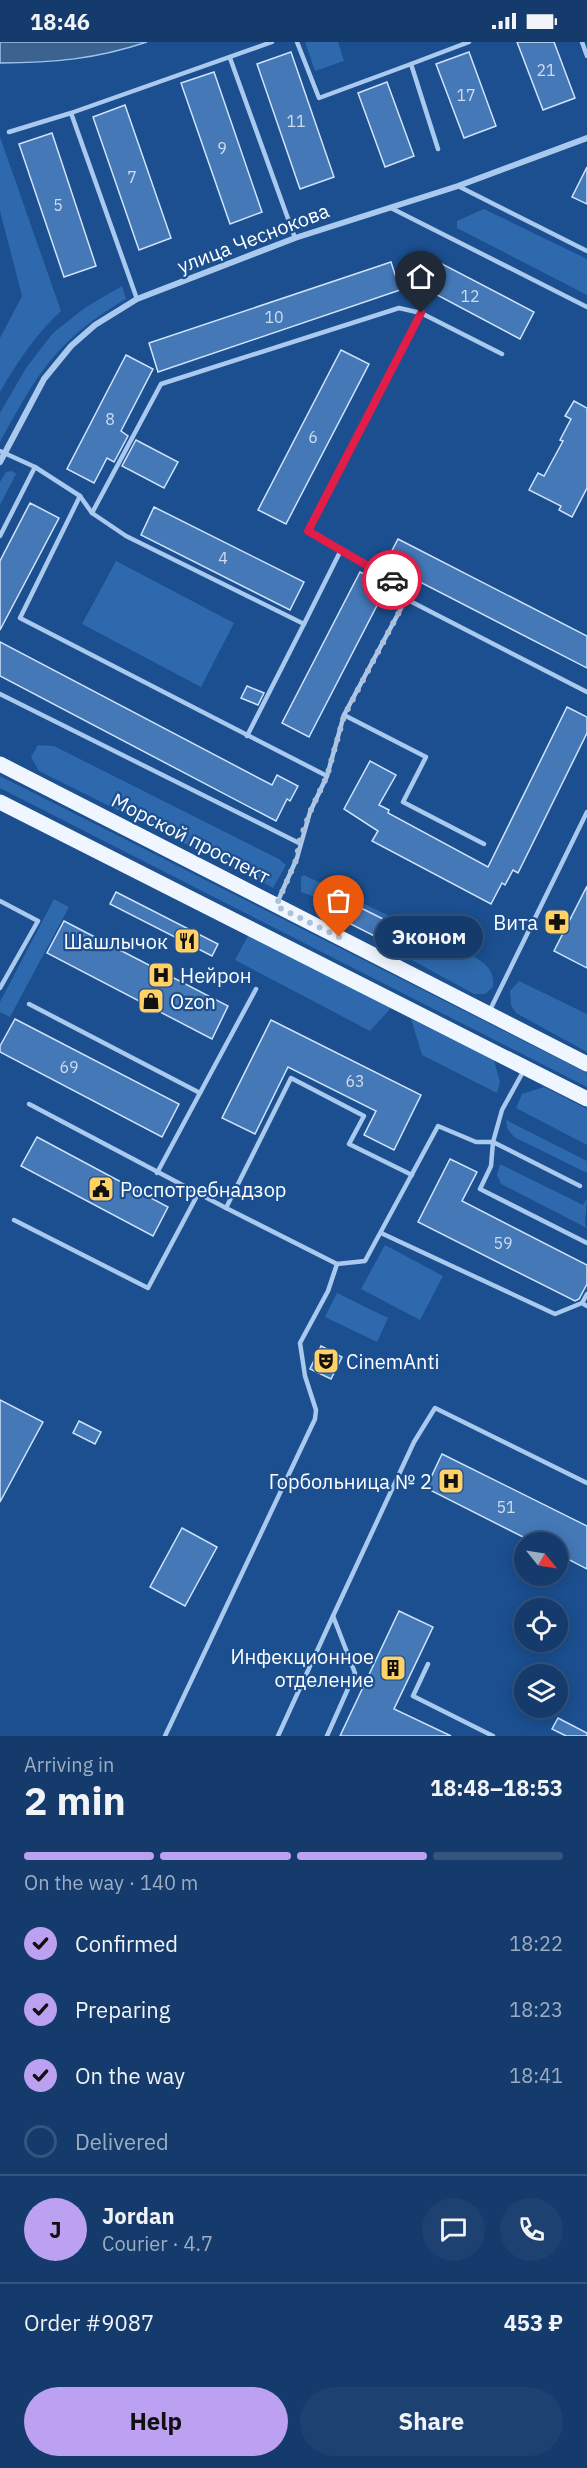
<!DOCTYPE html>
<html lang="en">
<head>
<meta charset="utf-8">
<style>
	body { margin:0; font-family:"IBM Plex Sans",sans-serif; background:#1d4271; color:#f1f3f6; height:100vh; display:flex; flex-direction:column; font-size:22px; white-space:nowrap }
	* { box-sizing:border-box; margin:0 }
	p { font-size:20px; color:#9dadc1 }
	.icon { flex:none; width:33px; height:33px; fill:none; stroke:currentColor; stroke-width:2; stroke-linecap:round; stroke-linejoin:round }
	.map { position:relative; height:1694px; overflow:hidden }
	.side { display:flex; flex-direction:column; background:#143b6b; flex:1 }
	.side>* { flex:none }
	.needle { width:39px; rotate:120deg }
	.buttons { position:absolute; left:514px; top:1490px; display:grid; gap:12px }
	.buttons a { display:grid; place-items:center; width:54px; height:54px; border-radius:50%; background:#143b6b; box-shadow:0 3px 15px #0003,0 0 0 2px #33557e; font-size:30px }
	.pin { position:absolute; display:grid; place-items:center; width:51px; height:51px; color:#fff; margin:-62px -26px; border-radius:50% 50% 50% 0; rotate:-45deg; box-shadow:0 0 6px #0007 }
	.pin .icon { rotate:45deg }
	.courier { position:absolute; display:grid; place-items:center; width:60px; height:60px; margin:-30px; border:4px solid #e11d48; border-radius:50%; background:#fff; color:#222; box-shadow:0 2px 8px #0007 }
	.bubble { position:absolute; height:42px; border-radius:21px; background:#143b6b; box-shadow:0 3px 15px #0003,0 0 0 2px #33557e; font-size:20px; font-weight:700; line-height:42px; text-align:center }
	.summary em { font-style:normal; font-weight:700 }
	.summary div { display:flex; flex-direction:column-reverse }
	.summary { display:flex; align-items:center; justify-content:space-between; height:102px; padding:0 24px }
	h1 { font-size:39px; font-weight:700; line-height:45px }
	.bar { display:grid; grid-template-columns:repeat(4,1fr); gap:9px 6px; align-content:center; height:72px; padding:0 24px }
	.bar i { height:8px; border-radius:4px; background:#33557e }
	.bar .active { background:#bca0f2 }
	.bar p { grid-column:span 4 }
	.line { display:flex; align-items:center; gap:15px; padding:0 24px; border-top:2px solid #33557e }
	.line div { flex:1 }
	.round { display:grid; place-items:center; flex:none; width:63px; height:63px; border-radius:32px; background:#1d4271 }
	ol { padding:0 24px; list-style:none }
	li { display:flex; align-items:center; gap:18px; height:66px }
	li p { margin-inline-start:auto }
	li .icon { padding:6px; border-radius:50%; background:#bca0f2; color:#111; stroke-width:4 }
	li:last-child { color:#9dadc1 }
	li i { width:33px; height:33px; border:3px solid #33557e; border-radius:50% }
	.button { display:flex; gap:12px; margin-top:auto; padding:12px 24px }
	.button a { flex:1; height:69px; border-radius:36px; background:#bca0f2; color:#111; font-size:24px; font-weight:700; line-height:69px; text-align:center }
	.button a+a { background:#1d4271; color:#f1f3f6 }
	.status { display:flex; justify-content:space-between; align-items:center; height:42px; padding:0 30px; background:#143b6b; direction:ltr }
	.status svg { height:16px; fill:currentColor }
	.map>svg:first-child { display:block }
	.green { fill:#2e69ad }
	.water { fill:#3c6290; stroke:#9cc4f0; stroke-width:1.5 }
	.building { fill:#4478b7; stroke:#cfe3fa; stroke-width:1.5 }
	.lines { fill:none; stroke-linecap:round; stroke-linejoin:round }
	.lane { stroke:#a9c9ee; stroke-width:4.5 }
	.street { stroke:#a9c9ee; stroke-width:6 }
	.primary { stroke:#f0f6ff; stroke-width:15 }
	.done { stroke:#afc1d8; stroke-width:6; stroke-dasharray:0 10.8 }
	.route { stroke:#e11d48; stroke-width:8 }
	.labels { text-anchor:middle; dominant-baseline:central; stroke-width:4.5; stroke-linejoin:round; paint-order:stroke }
	.number-label { font-size:16px; fill:#d0dded }
	.street-label { font-size:20px; fill:#fff; stroke:#1b4f8f }
	.poi-label { font-size:20px; fill:#fff; stroke:#1b4f8f; text-anchor:end }
</style>
</head>
<body>
<div class="status"><b>18:46</b><svg viewBox="0 0 49 12"><path d="M0 12V9h3v3zM5 12V6h3v6zM10 12V3h3v9zM15 12V0h3v12zM26 1h20v11H26zM47 4h2v5h-2z"/></svg></div>
<div class="map">
<svg width="587" height="1694" viewBox="0 0 587 1694">
	<rect width="100%" height="100%" fill="#1b4f8f"/>
	<g class="green">
		<polygon points="305,0 338,0 344,19 315,29"/>
		<path d="M0 95 61 269C35 293 18 319 0 350V296L22 254 0 169Z"/>
		<polygon points="484,167 587,217 587,253 457,186 457,179"/>
		<path d="M122 244 126 257C56 298 38 331 0 400V371L26 326 53 291 86 265Z"/>
		<polygon points="12,429 16,432 0,463 0,440 6,430"/>
		<polygon points="116,519 234,581 201,645 82,582"/>
		<polygon points="38,703 54,704 279,817 286,823 273,846 266,842 39,729 31,715"/>
		<polygon points="0,734 587,1031 587,1045 0,746"/>
		<path d="M304 833 435 896 429 909 442 916 450 903C469 913 497 920 493 945L485 952H474L401 912 399 906 404 899 399 885 339 855 325 863 321 857 301 850V835Z"/>
		<polygon points="54,857 69,865 10,975 0,970 0,960"/>
		<polygon points="249,892 391,966 370,989 235,918"/>
		<polygon points="519,939 587,972 587,1010 516,971 511,963 510,949"/>
		<polygon points="411,977 494,1018 500,1040 497,1051 422,1013"/>
		<polygon points="544,1045 587,1067 587,1103 516,1066 522,1052"/>
		<polygon points="506,1078 587,1119 587,1131 514,1095 507,1086"/>
		<polygon points="500,1122 583,1163 587,1156 585,1181 587,1186 501,1142 497,1133"/>
		<polygon points="385,1203 443,1234 420,1278 361,1247"/>
		<polygon points="337,1251 388,1276 377,1300 325,1275"/>
	</g>
	<path class="water" d="M0 0H147C96 17 53 21 0 21Z"/>
	<g class="building">
		<polygon points="517,0 554,0 575,56 543,68"/>
		<polygon points="291,10 334,135 300,147 257,22"/>
		<polygon points="469,10 496,84 464,96 436,22"/>
		<polygon points="214,30 262,170 230,182 181,41"/>
		<polygon points="387,40 414,114 385,125 358,51"/>
		<polygon points="125,63 171,196 139,208 93,75"/>
		<polygon points="52,91 96,224 64,235 19,102"/>
		<polygon points="587,125 587,162 572,155"/>
		<polygon points="421,211 534,270 520,297 407,237"/>
		<polygon points="391,220 400,248 158,330 149,301"/>
		<polygon points="341,308 369,322 286,482 258,468"/>
		<polygon points="126,313 153,327 121,389 128,394 114,420 107,416 94,441 67,427"/>
		<polygon points="574,359 587,366 587,446 572,475 559,468 561,464 529,448 538,431 544,434 563,399 560,398 571,377 565,374"/>
		<polygon points="136,398 178,420 164,446 122,424"/>
		<polygon points="30,461 59,476 0,588 0,519"/>
		<polygon points="154,465 304,540 290,568 141,493"/>
		<polygon points="398,497 587,594 587,626 385,522"/>
		<polygon points="360,530 387,544 309,695 282,681"/>
		<polygon points="0,600 272,743 277,733 298,744 290,759 287,757 276,779 0,634"/>
		<polygon points="247,644 264,651 258,663 241,656"/>
		<polygon points="567,665 587,675 587,691 518,831 513,828 505,843 502,841 491,862 372,799 378,789 344,767 370,719 396,733 379,763 389,768 388,771 488,825"/>
		<polygon points="587,844 587,926 554,909"/>
		<polygon points="116,850 218,902 212,914 110,862"/>
		<polygon points="337,854 399,885 405,890 399,899 388,901 335,874 330,868"/>
		<polygon points="64,879 228,964 212,997 47,911"/>
		<polygon points="15,977 179,1062 162,1095 0,1010 0,1004"/>
		<polygon points="271,978 421,1053 394,1108 364,1093 376,1069 288,1025 255,1092 222,1076"/>
		<polygon points="37,1095 168,1165 153,1194 21,1124"/>
		<polygon points="450,1117 477,1130 462,1159 587,1223 587,1242 579,1257 575,1259 418,1180"/>
		<polygon points="321,1304 342,1315 331,1337 310,1327"/>
		<polygon points="0,1358 43,1380 0,1460"/>
		<polygon points="79,1379 101,1390 95,1402 73,1391"/>
		<polygon points="442,1412 587,1484 587,1527 558,1512 558,1500 533,1500 426,1446"/>
		<polygon points="182,1486 217,1505 185,1564 150,1545"/>
		<polygon points="399,1569 433,1585 394,1667 451,1694 340,1694"/>
		<polygon points="558,1676 587,1691 587,1694 566,1694 552,1687"/>
	</g>
	<g class="lines">
		<g class="lane">
			<polyline points="297,0 319,56 411,22 438,107"/>
			<polyline points="582,0 587,14"/>
			<polyline points="230,16 295,196"/>
			<polyline points="411,22 469,0"/>
			<polyline points="71,71 137,257"/>
			<polyline points="9,90 71,71 272,0"/>
			<polyline points="458,144 587,209"/>
			<polyline points="391,166 587,265"/>
			<polyline points="0,409 35,425 80,454 92,471 126,494 304,582 247,694"/>
			<polyline points="80,454 20,576 327,734"/>
			<polyline points="92,471 161,342 399,266 421,271"/>
			<polyline points="0,494 35,425"/>
			<polyline points="341,508 390,536 406,557"/>
			<polyline points="304,582 341,508 308,489 421,271 502,312"/>
			<polyline points="0,652 299,801"/>
			<polyline points="344,673 426,715 403,760 484,802"/>
			<polyline points="0,859 38,879 0,946"/>
			<polyline points="277,861 297,816 310,770 327,734 344,673 406,557 587,650"/>
			<polyline points="29,962 200,1051 157,1131"/>
			<polyline points="489,970 587,770"/>
			<polyline points="524,1028 502,1068 493,1100 491,1124 480,1147 587,1201"/>
			<polyline points="200,1051 256,947"/>
			<polyline points="29,1062 226,1166"/>
			<polyline points="14,1178 148,1246 198,1152"/>
			<polyline points="381,1191 555,1272 582,1261 587,1264"/>
			<polyline points="337,1222 365,1219 438,1084 476,1100 493,1100 580,1144"/>
			<polyline points="582,1261 587,1252"/>
			<polyline points="428,1622 413,1654 493,1694"/>
			<polyline points="165,1694 315,1377 316,1368 305,1334 300,1301 328,1249 337,1222 226,1166 291,1036 364,1074 349,1102 412,1133"/>
			<polyline points="278,1694 333,1574"/>
			<polyline points="327,1694 355,1631 333,1574 414,1400 435,1366 587,1441"/>
		</g>
		<polyline class="street" points="0,420 44,337 71,304 95,283 137,257 295,196 458,144 587,96"/>
		<g class="primary">
			<polyline points="0,722 587,1022"/>
			<polyline points="0,760 587,1057"/>
		</g>
	</g>
	<g class="lines">
		<polyline class="done" points="339,895 276,864 297,816 299,801 310,770 327,734 344,674 406,557 392,538"/>
		<polyline class="route" points="392,538 308,489 421,271"/>
	</g>
	<defs>
		<g id="pharmacy-square" transform="scale(1.35)"><rect x="-9" y="-9" width="18" height="18" rx="4" fill="#ffd166" stroke="#1b4f8f"/><path d="M-2-6h4v4h4v4h-4v4h-4v-4h-4v-4h4Z" fill="#111"/></g>
		<g id="restaurant-square" transform="scale(1.35)"><rect x="-9" y="-9" width="18" height="18" rx="4" fill="#ffd166" stroke="#1b4f8f"/><path d="M-5-6h1v4h1v-4h1v4h1v-4h1v5L-1.5 .5V6h-2V.5L-5-1ZM5-6V6H3V1.5H1.5Q1.5-4 5-6Z" fill="#111"/></g>
		<g id="hospital-square" transform="scale(1.35)"><rect x="-9" y="-9" width="18" height="18" rx="4" fill="#ffd166" stroke="#1b4f8f"/><path d="M-5-5h3v3.5h4V-5h3V5h-3V1.5h-4V5h-3Z" fill="#111"/></g>
		<g id="shop-square" transform="scale(1.35)"><rect x="-9" y="-9" width="18" height="18" rx="4" fill="#ffd166" stroke="#1b4f8f"/><path d="M-5-2.5h2.3a2.7 3.5 0 0 1 5.4 0H5L5.5 6h-11ZM-1.5-2.5h3a1.5 2.3 0 0 0-3 0Z" fill="#111"/></g>
		<g id="civic-square" transform="scale(1.35)"><rect x="-9" y="-9" width="18" height="18" rx="4" fill="#ffd166" stroke="#1b4f8f"/><path d="M-.6-6.5H3V-4.5H.6V-3L4-1V1h2V6H-6V1h2V-1L-.6-3ZM-1.2 2.5V6h2.4V2.5Z" fill="#111"/></g>
		<g id="theatre-square" transform="scale(1.35)"><rect x="-9" y="-9" width="18" height="18" rx="4" fill="#ffd166" stroke="#1b4f8f"/><path d="M-5-5.5Q0-4 5-5.5V0Q5 5 0 6Q-5 5-5 0ZM-3.3-2.5H-1v1.5H-3.3ZM1-2.5H3.3v1.5H1ZM-2.8 1Q0 5.5 2.8 1Z" fill="#111"/></g>
		<g id="building-square" transform="scale(1.35)"><rect x="-9" y="-9" width="18" height="18" rx="4" fill="#ffd166" stroke="#1b4f8f"/><path d="M-4-6H4V6H1V3H-1V6H-4ZM-2.5-4.3h1.7v1.8h-1.7ZM.8-4.3h1.7v1.8H.8ZM-2.5-1h1.7V.8h-1.7ZM.8-1h1.7V.8H.8Z" fill="#111"/></g>
	</defs>
	<g fill-rule="evenodd">
		<use href="#pharmacy-square" x="557" y="880"/>
		<use href="#restaurant-square" x="187" y="899"/>
		<use href="#hospital-square" x="161" y="933"/>
		<use href="#shop-square" x="151" y="959"/>
		<use href="#civic-square" x="101" y="1147"/>
		<use href="#theatre-square" x="326" y="1319"/>
		<use href="#hospital-square" x="451" y="1439"/>
		<use href="#building-square" x="393" y="1626"/>
	</g>
	<g class="labels">
		<g class="number-label">
			<text x="546" y="28">21</text>
			<text x="466" y="53">17</text>
			<text x="296" y="79">11</text>
			<text x="222" y="106">9</text>
			<text x="132" y="135">7</text>
			<text x="58" y="163">5</text>
			<text x="470" y="254">12</text>
			<text x="274" y="275">10</text>
			<text x="110" y="377">8</text>
			<text x="313" y="395">6</text>
			<text x="223" y="516">4</text>
			<text x="69" y="1025">69</text>
			<text x="355" y="1039">63</text>
			<text x="503" y="1201">59</text>
			<text x="506" y="1465">51</text>
		</g>
		<g class="street-label">
			<text transform="translate(253 196) rotate(-21)">улица Чеснокова</text>
			<text transform="translate(191 796) rotate(27)">Морской проспект</text>
		</g>
		<g class="poi-label">
			<text x="538" y="880">Вита</text>
			<text x="168" y="899">Шашлычок</text>
			<text x="180" y="933" text-anchor="start">Нейрон</text>
			<text x="170" y="959" text-anchor="start">Ozon</text>
			<text x="120" y="1147" text-anchor="start">Роспотребнадзор</text>
			<text x="346" y="1319" text-anchor="start">CinemAnti</text>
			<text x="432" y="1439">Горбольница № 2</text>
			<text x="374" y="1614">Инфекционное<tspan x="374" dy="23">отделение</tspan></text>
		</g>
	</g>
</svg>
<div class="buttons">
<a><svg class="needle" viewBox="-14 -14 28 28"><path d="M0-13l5 13h-10z" fill="#e53935"/><path d="M0 13l5-13h-10z" fill="#9dadc1"/></svg></a>
<a><svg class="icon" aria-label="locate" viewBox="0 0 24 24"><circle cx="12" cy="12" r="6"/><path d="M12 2v4M12 18v4M2 12h4M18 12h4"/></svg></a>
<a><svg class="icon" aria-label="layers" viewBox="0 0 24 24"><path d="M12 4l9 5-9 5-9-5zM3 14l9 5 9-5"/></svg></a>
</div>
<div class="pin" style="left:339px;top:895px;background:#ea580c"><svg class="icon" aria-label="bag" viewBox="0 0 24 24"><path d="M5 8h14l-1 12H6zM9 8a3 3 0 0 1 6 0"/></svg></div>
<div class="pin" style="left:421px;top:271px;background:#1f2937"><svg class="icon" aria-label="home" viewBox="0 0 24 24"><path d="M3 11l9-7 9 7M6 9v11h12V9"/></svg></div>
<div class="courier" style="left:392px;top:538px"><svg class="icon" aria-label="car" viewBox="0 0 24 24"><path d="M5 17H2v-5l4-1 3-4h7l3 4 3 1v5h-3M9 17h6M6 11h13"/><circle cx="7" cy="17" r="2"/><circle cx="17" cy="17" r="2"/></svg></div>
<div class="bubble" style="left:375px;top:874px;width:108px">Эконом</div>
</div>
<section class="side">
<div class="summary"><div><h1>2 min</h1><p>Arriving in</p></div><em>18:48–18:53</em></div>
<div class="bar"><i class="active"></i><i class="active"></i><i class="active"></i><i></i><p>On the way · 140 m</p></div>
<ol>
<li><svg class="icon" aria-label="check" viewBox="0 0 24 24"><path d="M5 12l5 5 9-10"/></svg>Confirmed<p>18:22</p></li>
<li><svg class="icon" aria-label="check" viewBox="0 0 24 24"><path d="M5 12l5 5 9-10"/></svg>Preparing<p>18:23</p></li>
<li><svg class="icon" aria-label="check" viewBox="0 0 24 24"><path d="M5 12l5 5 9-10"/></svg>On the way<p>18:41</p></li>
<li><i></i>Delivered</li>
</ol>
<div class="line" style="height:108px"><b class="round" style="background:#bca0f2;color:#111">J</b><div><b>Jordan</b><p>Courier · 4.7</p></div><a class="round"><svg class="icon" aria-label="chat" viewBox="0 0 24 24"><path d="M4 5h16v11H9l-5 4z"/></svg></a><a class="round"><svg class="icon" aria-label="phone" viewBox="0 0 24 24"><path d="M5 4h4l2 5-3 2q2 4 5 5l2-3 5 2v4C11 20 4 13 5 4z"/></svg></a></div>
<div class="line" style="height:78px"><div>Order #9087</div><b>453 ₽</b></div>
<div class="button"><a>Help</a><a>Share</a></div>
</section>
</body>
</html>
